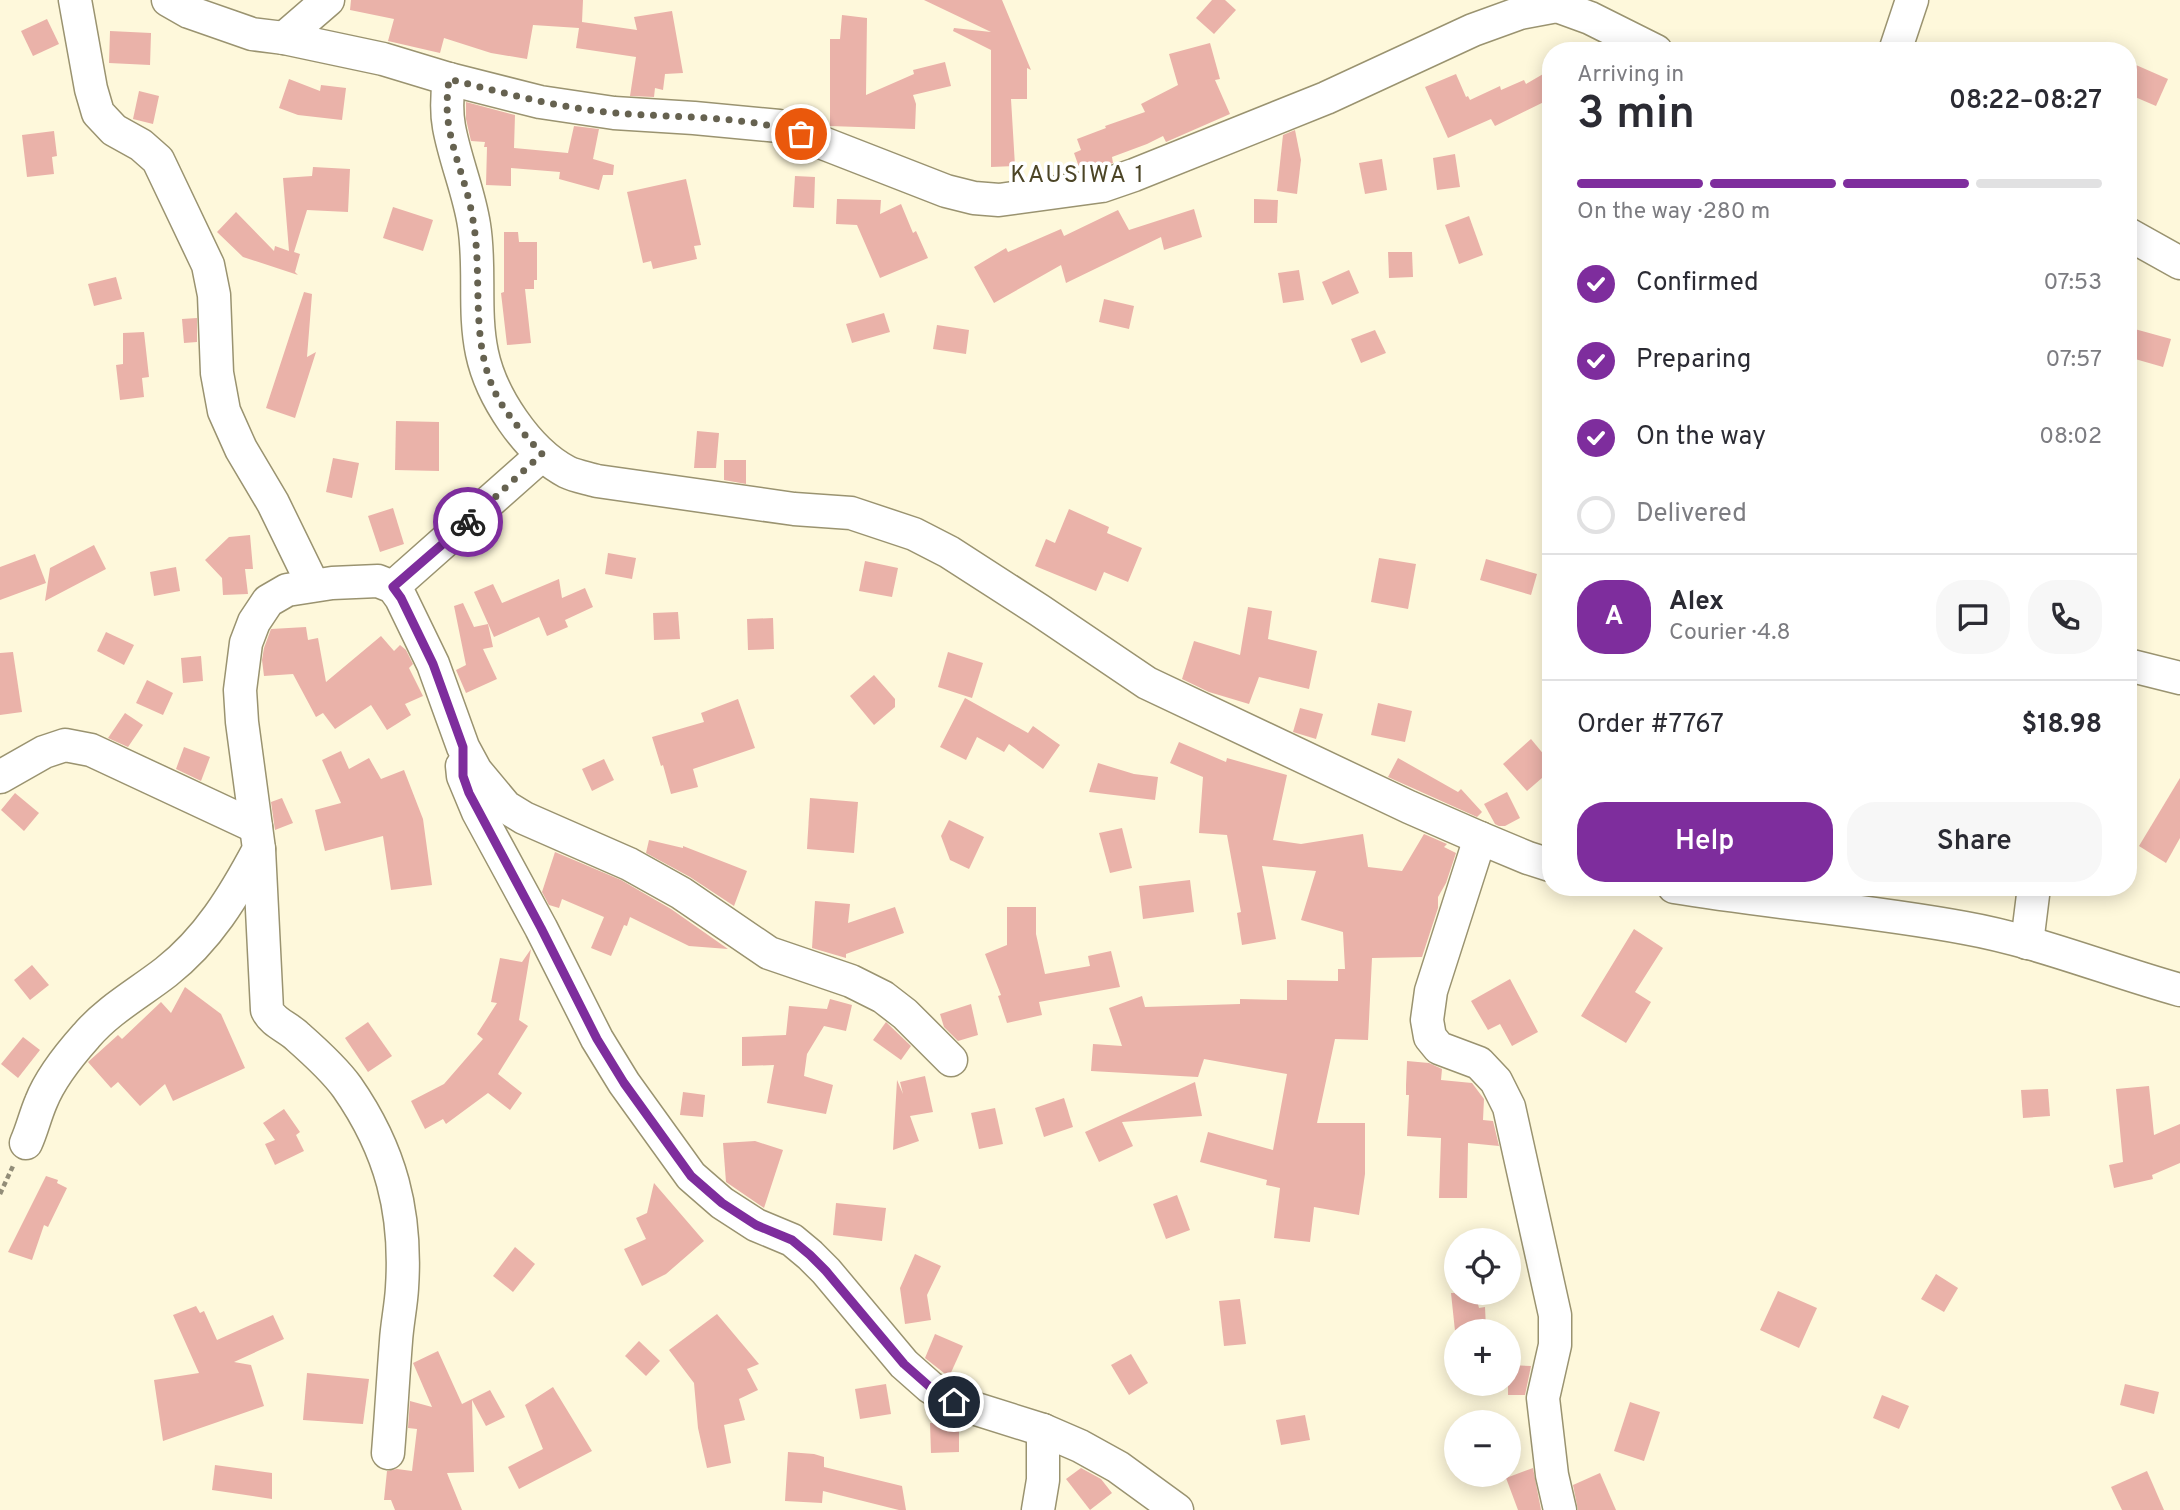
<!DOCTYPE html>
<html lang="en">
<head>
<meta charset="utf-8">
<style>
	body { margin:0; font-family:Overpass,sans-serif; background:#f7f7f7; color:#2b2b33; height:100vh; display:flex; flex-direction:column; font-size:26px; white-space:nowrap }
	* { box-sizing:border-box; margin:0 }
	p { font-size:23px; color:#7c7c81 }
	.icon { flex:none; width:38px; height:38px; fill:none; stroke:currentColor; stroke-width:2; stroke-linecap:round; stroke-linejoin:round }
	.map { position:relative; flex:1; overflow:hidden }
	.drawer { position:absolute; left:1542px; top:42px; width:595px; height:854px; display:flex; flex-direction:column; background:#fff; border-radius:28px; box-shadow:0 4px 18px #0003 }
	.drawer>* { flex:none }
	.controls { position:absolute; left:1444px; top:1228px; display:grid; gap:14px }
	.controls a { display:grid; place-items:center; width:77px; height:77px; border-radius:50%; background:#fff; box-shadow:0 4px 18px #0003; font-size:35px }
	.pin { position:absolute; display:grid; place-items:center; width:60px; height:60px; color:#fff; margin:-30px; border:4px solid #fff; border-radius:50%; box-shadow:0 2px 7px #0007 }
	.courier { position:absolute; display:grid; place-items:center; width:70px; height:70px; margin:-35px; border:5px solid #7e2d9d; border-radius:50%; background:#fff; color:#222; box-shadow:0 2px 9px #0007 }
	.overview em { font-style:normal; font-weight:600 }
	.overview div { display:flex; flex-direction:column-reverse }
	.overview { display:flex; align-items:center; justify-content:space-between; height:119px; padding:0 35px }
	h1 { font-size:46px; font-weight:600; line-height:52px }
	.bar { display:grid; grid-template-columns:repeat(4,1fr); gap:10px 7px; align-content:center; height:84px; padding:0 35px }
	.bar i { height:9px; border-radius:5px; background:#e1e1e2 }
	.bar .selected { background:#7e2d9d }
	.bar p { grid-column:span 4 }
	.line { display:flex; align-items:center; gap:18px; padding:0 35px; border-top:2px solid #e1e1e2 }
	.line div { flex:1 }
	.round { display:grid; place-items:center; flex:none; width:74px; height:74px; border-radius:28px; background:#f7f7f7 }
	ol { padding:0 35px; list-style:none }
	li { display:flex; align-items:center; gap:21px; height:77px }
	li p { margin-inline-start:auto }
	li .icon { padding:7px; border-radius:50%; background:#7e2d9d; color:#fff; stroke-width:4 }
	li:last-child { color:#7c7c81 }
	li i { width:38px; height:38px; border:4px solid #e1e1e2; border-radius:50% }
	.button { display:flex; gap:14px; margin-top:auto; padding:14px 35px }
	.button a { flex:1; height:80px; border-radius:28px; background:#7e2d9d; color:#fff; font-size:28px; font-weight:600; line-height:80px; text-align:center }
	.button a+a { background:#f7f7f7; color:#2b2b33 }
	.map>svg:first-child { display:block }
	.building { fill:#eab2a9 }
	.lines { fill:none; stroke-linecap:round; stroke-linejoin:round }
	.minor-casing { stroke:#9a9370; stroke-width:35 }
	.path { stroke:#928d78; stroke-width:4.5; stroke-dasharray:5 3.5; stroke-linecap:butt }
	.minor { stroke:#fff; stroke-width:32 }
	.done { stroke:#666250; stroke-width:7; stroke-dasharray:0 12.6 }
	.route { stroke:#7e2d9d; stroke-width:9 }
	.labels { text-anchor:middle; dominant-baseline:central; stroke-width:7; stroke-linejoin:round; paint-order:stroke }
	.quarter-label { font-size:24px; letter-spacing:2px; fill:#4c4526; stroke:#fff }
</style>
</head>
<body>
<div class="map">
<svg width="2180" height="1510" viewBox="0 0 2180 1510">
	<rect width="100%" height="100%" fill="#fef8db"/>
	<g class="building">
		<polygon points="351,0 583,0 582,22 637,30 634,17 672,11 683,73 665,74 663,90 655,88 654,97 630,96 636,57 576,48 579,28 533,25 527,59 491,53 444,38 440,53 388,41 394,19 350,10"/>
		<polygon points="924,0 1002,0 1031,70 1027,68 1027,99 1011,99 1015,166 991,167 991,50 953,31 954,28 991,32"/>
		<polygon points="1212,0 1225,0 1236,10 1214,34 1196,18"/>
		<polygon points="842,15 867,18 866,95 914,74 913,70 945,62 951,86 913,95 916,104 915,129 830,126 830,39 840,39"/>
		<polygon points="47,19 59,44 33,56 21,31"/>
		<polygon points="110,31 151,33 150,65 109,63"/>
		<polygon points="1210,43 1220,79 1215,80 1230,114 1166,142 1163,136 1147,144 1112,157 1113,163 1098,168 1080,170 1074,153 1081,150 1077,139 1106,128 1105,126 1145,112 1141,104 1178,85 1169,54"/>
		<polygon points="2136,65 2168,79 2156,106 2128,94 2128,83"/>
		<polygon points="1550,70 1550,99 1495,126 1491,119 1448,138 1425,87 1456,74 1466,97 1468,96 1470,100 1500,86 1501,90 1524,80 1526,84"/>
		<polygon points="289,79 320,91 321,85 346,88 342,120 298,115 279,108"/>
		<polygon points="139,91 159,96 153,124 133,119"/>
		<polygon points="466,102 515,115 514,148 568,153 574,126 599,129 593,159 614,165 613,175 603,175 599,190 559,179 560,172 511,168 511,186 486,185 487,147 484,147 485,142 471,141 466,119"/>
		<polygon points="1295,130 1301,160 1297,194 1277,191 1283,135"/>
		<polygon points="54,131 57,156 52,157 54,174 27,177 22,135"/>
		<polygon points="1455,154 1460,187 1437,190 1433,158"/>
		<polygon points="1382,159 1387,190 1365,194 1359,163"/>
		<polygon points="313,167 350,169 348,212 307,210 294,252 300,254 295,272 298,275 243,257 217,232 236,212 274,251 275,246 289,251 283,178 312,176"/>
		<polygon points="795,176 815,177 814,208 793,207"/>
		<polygon points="686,179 701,245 694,246 697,259 653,269 651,261 643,263 627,192"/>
		<polygon points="837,199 881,200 880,214 901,204 913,233 916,231 928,258 880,278 857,225 836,224"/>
		<polygon points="1254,199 1278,200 1277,223 1254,223"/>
		<polygon points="393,207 433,220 423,251 383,238"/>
		<polygon points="1194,209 1202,237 1164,250 1161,237 1066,283 1061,265 994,303 974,267 1006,248 1008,252 1061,229 1064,236 1118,210 1129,230"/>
		<polygon points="1469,216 1483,255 1459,264 1445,225"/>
		<polygon points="504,232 518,232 519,242 537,242 537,280 534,280 534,289 525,289 531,343 507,345 501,293 504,292"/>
		<polygon points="1388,252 1412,252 1413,277 1389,278"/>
		<polygon points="1299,270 1304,300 1283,303 1278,273"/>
		<polygon points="1349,270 1359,293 1332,305 1322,282"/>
		<polygon points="116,277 122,299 94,306 88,284"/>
		<polygon points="304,292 312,294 307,357 316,352 295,418 266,408"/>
		<polygon points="1104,299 1134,306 1129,329 1099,322"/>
		<polygon points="884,313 890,332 852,343 846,324"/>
		<polygon points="197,318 197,342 184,343 182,319"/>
		<polygon points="937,325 969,330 966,354 933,349"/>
		<polygon points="2131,328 2171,339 2163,367 2128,357 2128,341"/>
		<polygon points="1375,330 1386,353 1361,363 1351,339"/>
		<polygon points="144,332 149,377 142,378 144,397 120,400 116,365 123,364 123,333"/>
		<polygon points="396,421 439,422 439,471 395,470"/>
		<polygon points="697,431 719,433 716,468 694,468"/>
		<polygon points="333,458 359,463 352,498 326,492"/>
		<polygon points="724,460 746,460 746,484 724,480"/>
		<polygon points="393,508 404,544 380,552 368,516"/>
		<polygon points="1069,509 1109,527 1107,533 1142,548 1128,582 1104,572 1096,591 1035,566 1046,539 1055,543"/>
		<polygon points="250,535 253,569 245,569 248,594 223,595 222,578 205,560 229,537"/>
		<polygon points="94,545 106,569 45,601 50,568"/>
		<polygon points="608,553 636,558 632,579 605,574"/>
		<polygon points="35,554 46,583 0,600 0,567"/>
		<polygon points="1379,558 1416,564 1408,609 1371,602"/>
		<polygon points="1486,559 1537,574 1531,595 1480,580"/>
		<polygon points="865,561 898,568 892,597 859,591"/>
		<polygon points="176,567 180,591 154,596 150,572"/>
		<polygon points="559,579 562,598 585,588 593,607 565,620 568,627 547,636 539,617 494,637 474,592 493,584 502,603"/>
		<polygon points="463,603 474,627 488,624 493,647 483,649 497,679 466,693 456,670 466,665 454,606"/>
		<polygon points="1248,607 1272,611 1268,639 1317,651 1309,689 1259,677 1249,704 1209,692 1182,679 1194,641 1240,655"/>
		<polygon points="678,612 680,639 654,640 653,613"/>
		<polygon points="773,618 774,649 748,650 747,619"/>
		<polygon points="306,627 308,640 318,638 326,682 381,636 394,651 400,645 406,650 413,664 409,668 423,696 405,704 411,715 387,730 371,705 335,729 323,713 316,717 293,674 264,676 262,660 264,648 271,629"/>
		<polygon points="106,632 134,645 124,665 97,651"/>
		<polygon points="13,652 22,712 0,715 0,653"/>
		<polygon points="948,652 983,663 972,698 938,687"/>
		<polygon points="201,656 203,681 183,683 181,658"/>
		<polygon points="874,675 895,699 895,707 874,725 850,696"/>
		<polygon points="147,680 173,693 163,715 136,703"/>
		<polygon points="965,698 1028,733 1033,726 1060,745 1043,769 1009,744 1004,752 977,737 966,760 940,747"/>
		<polygon points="738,699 755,748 693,769 698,787 671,794 663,765 661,766 652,737 704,722 701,713"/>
		<polygon points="1378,703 1412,711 1405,742 1371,735"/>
		<polygon points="1300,708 1323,714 1316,739 1293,732"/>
		<polygon points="125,713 143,725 128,747 108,738"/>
		<polygon points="1531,739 1550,762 1550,771 1527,791 1503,764"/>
		<polygon points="1179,742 1226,762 1227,758 1287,775 1273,840 1301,844 1363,834 1368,867 1402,871 1424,834 1447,844 1444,847 1456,853 1446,883 1438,897 1438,908 1422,957 1372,958 1368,1040 1335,1039 1317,1123 1365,1123 1365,1174 1359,1215 1314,1207 1310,1242 1274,1238 1280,1188 1266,1185 1267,1180 1200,1162 1208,1132 1273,1150 1287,1074 1204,1059 1198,1077 1091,1071 1093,1044 1122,1046 1109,1008 1142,996 1145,1007 1240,1004 1240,999 1287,1000 1287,980 1338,981 1338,969 1345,969 1343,932 1301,920 1316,871 1262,866 1276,939 1242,945 1237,913 1241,912 1227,835 1199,833 1203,777 1170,763"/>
		<polygon points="184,747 210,757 201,781 176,769"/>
		<polygon points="341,751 349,769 369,758 381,779 404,770 423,819 432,885 391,890 383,836 325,851 315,810 341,803 322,760"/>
		<polygon points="1398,758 1458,792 1461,789 1482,812 1477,817 1388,777"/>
		<polygon points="604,759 614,780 592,791 582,769"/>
		<polygon points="1098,763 1134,774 1158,777 1155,800 1089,792"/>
		<polygon points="2180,778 2180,838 2166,863 2139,846"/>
		<polygon points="1507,792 1520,818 1505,826 1499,826 1495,824 1484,804"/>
		<polygon points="15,793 39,813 24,831 1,810"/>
		<polygon points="282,798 293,823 275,830 271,802"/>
		<polygon points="810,798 858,802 854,853 807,849"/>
		<polygon points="949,820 984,837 969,869 950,860 941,836"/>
		<polygon points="1122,828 1132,868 1110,873 1099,833"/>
		<polygon points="649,840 683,848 683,846 747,871 734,906 690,877 646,853"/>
		<polygon points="555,852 621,880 671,909 728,949 689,946 630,917 627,926 624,925 611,956 591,948 604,917 562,899 559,908 549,905 542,892"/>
		<polygon points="1190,880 1194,912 1143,919 1139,886"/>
		<polygon points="815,901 850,904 848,923 895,907 904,933 846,954 846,958 812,948"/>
		<polygon points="1007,907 1036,907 1036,934 1045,974 1090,966 1088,956 1111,951 1120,987 1039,1002 1042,1015 1007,1023 998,996 1001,995 985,954 1007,945"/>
		<polygon points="1634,929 1663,948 1635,992 1651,1002 1626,1043 1581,1016"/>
		<polygon points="531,949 519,1020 528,1026 498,1074 522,1093 510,1110 488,1093 446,1124 443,1119 425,1129 411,1101 444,1084 483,1039 477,1034 497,1003 491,1002 500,958 522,962"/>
		<polygon points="32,965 49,985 30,1000 14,980"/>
		<polygon points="1510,979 1538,1032 1512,1046 1500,1024 1488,1030 1471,1001"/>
		<polygon points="185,987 221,1014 245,1068 173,1101 165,1084 140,1106 118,1082 111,1088 88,1062 118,1035 122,1039 161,1002 171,1013"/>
		<polygon points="830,999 852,1005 846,1031 824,1026 807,1054 804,1076 833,1085 826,1114 767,1103 774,1065 742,1066 742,1037 786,1035 789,1006 827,1009"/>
		<polygon points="971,1004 978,1035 958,1041 944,1027 940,1014"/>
		<polygon points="368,1022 392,1056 368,1072 345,1038"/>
		<polygon points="886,1022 911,1046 901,1060 873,1040"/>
		<polygon points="23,1037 40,1050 18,1078 1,1064"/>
		<polygon points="1407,1061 1429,1063 1442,1069 1441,1080 1472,1083 1484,1099 1483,1120 1493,1121 1499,1146 1468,1143 1467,1198 1439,1198 1441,1138 1407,1136 1409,1095 1406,1095 1406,1085"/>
		<polygon points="925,1076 933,1112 910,1116 919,1141 893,1150 897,1080 903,1094 900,1082"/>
		<polygon points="1195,1082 1202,1116 1122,1122 1133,1146 1099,1162 1085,1132"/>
		<polygon points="2149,1086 2154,1135 2180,1124 2180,1163 2152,1175 2153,1179 2114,1188 2109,1165 2123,1162 2116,1089"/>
		<polygon points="2048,1089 2050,1116 2023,1118 2021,1090"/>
		<polygon points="683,1092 705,1095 703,1117 680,1115"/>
		<polygon points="1064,1098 1073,1127 1044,1137 1035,1108"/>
		<polygon points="995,1108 1003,1144 979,1149 971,1113"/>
		<polygon points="284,1109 300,1132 296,1135 304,1151 275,1165 265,1144 275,1140 263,1123"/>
		<polygon points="755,1141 783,1150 764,1208 726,1182 723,1143"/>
		<polygon points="46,1176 58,1180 57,1183 67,1188 48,1227 44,1225 32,1260 8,1252"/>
		<polygon points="654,1183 704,1241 666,1274 642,1286 624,1249 646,1239 636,1218 647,1213"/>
		<polygon points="1177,1195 1190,1230 1166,1239 1153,1204"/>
		<polygon points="836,1203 886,1208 882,1241 833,1235"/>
		<polygon points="515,1247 535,1264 513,1292 493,1276"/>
		<polygon points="915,1254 941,1266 927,1295 931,1320 905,1324 900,1288"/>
		<polygon points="1936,1274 1958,1288 1944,1312 1921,1299"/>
		<polygon points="1778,1291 1817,1308 1799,1348 1760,1330"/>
		<polygon points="1451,1293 1475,1293 1479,1308 1485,1307 1486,1328 1455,1331"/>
		<polygon points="1240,1299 1246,1344 1224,1346 1219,1301"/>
		<polygon points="196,1306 200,1313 204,1311 217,1340 273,1315 284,1339 234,1362 251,1365 264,1406 163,1441 154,1380 199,1373 173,1315"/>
		<polygon points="717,1314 759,1364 747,1369 758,1390 739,1399 745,1420 724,1425 731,1463 707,1468 698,1428 694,1383 669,1350"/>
		<polygon points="935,1334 963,1346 949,1377 925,1358"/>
		<polygon points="639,1341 660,1361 646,1376 625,1356"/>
		<polygon points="438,1351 462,1404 490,1390 505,1417 486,1426 472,1400 474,1472 447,1473 462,1510 395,1510 391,1500 384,1500 387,1471 397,1469 412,1471 417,1429 408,1428 410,1401 432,1407 413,1363"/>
		<polygon points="1131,1354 1148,1383 1129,1395 1111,1365"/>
		<polygon points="1508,1365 1531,1366 1525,1395 1508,1395"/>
		<polygon points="307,1373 369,1379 363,1424 303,1420"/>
		<polygon points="886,1384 891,1414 860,1419 855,1389"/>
		<polygon points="2125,1384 2159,1392 2154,1414 2120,1405"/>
		<polygon points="553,1387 592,1451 519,1489 508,1467 543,1449 525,1405"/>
		<polygon points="1882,1395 1909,1406 1899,1429 1873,1418"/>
		<polygon points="1630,1402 1660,1412 1644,1461 1614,1451"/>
		<polygon points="1305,1415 1310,1440 1281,1445 1276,1420"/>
		<polygon points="930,1423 959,1423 959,1452 931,1453"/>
		<polygon points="788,1452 814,1454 824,1457 824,1467 902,1486 906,1510 899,1510 823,1491 822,1503 785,1501"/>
		<polygon points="215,1465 272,1473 272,1499 212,1490"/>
		<polygon points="1081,1468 1101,1479 1112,1493 1090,1510 1066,1479"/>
		<polygon points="1533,1468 1541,1510 1518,1510 1506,1478"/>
		<polygon points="2147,1471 2164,1510 2122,1510 2111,1487"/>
		<polygon points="1600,1473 1616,1510 1578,1510 1573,1485"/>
	</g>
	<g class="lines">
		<g class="minor-casing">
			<g id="minor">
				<polyline points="75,0 91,89 98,113 114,130 141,145 158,160 208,265 214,295 217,373 224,411 241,449 273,503 313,585"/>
				<polyline points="168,0 189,12 252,34 284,38 383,59 449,79 540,102 614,113 694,118 779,126 946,191 974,198 999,200 1102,186 1134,175 1326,98 1473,30 1520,13 1557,6 1590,18 1656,51"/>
				<polyline points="284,38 328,0"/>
				<polyline points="1895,51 1912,0"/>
				<path d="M449 79C447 95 446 111 449 127 455 160 469 192 474 225 481 267 473 311 482 353 491 396 527 451 567 472 575 476 587 478 597 481L794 509 851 513 914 534 949 552 1039 610 1147 683 1409 807 1480 838 1528 858 1550 865"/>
				<polyline points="2128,234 2180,263"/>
				<polyline points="393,587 542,455"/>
				<polyline points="2128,665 2180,678"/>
				<polyline points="462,766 463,776 478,812 541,928 597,1039 624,1083 691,1176 722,1203 756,1225 792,1240 810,1255 826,1271 904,1364 930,1387 954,1402 1043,1430 1080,1446 1118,1467 1177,1510"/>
				<polyline points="0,777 44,752 65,745 91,750 256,827"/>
				<polyline points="1480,838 1431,991 1427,1020 1430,1037 1439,1048 1479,1063 1496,1081 1509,1107 1555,1315 1555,1345 1543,1398 1552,1475 1560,1510"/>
				<path d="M259 849 267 1010C273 1023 288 1027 298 1037 315 1052 334 1069 347 1087 391 1150 407 1212 402 1288 401 1306 397 1324 396 1341 393 1379 391 1416 388 1453"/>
				<path d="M1674 887C1771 903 1869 910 1965 928 2038 941 2108 970 2180 990"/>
				<polyline points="2027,943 2034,887"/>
				<path d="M26 1143C32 1130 35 1116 41 1102 50 1079 69 1055 86 1036 108 1010 139 993 166 972 208 939 234 896 259 849L242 722 240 690 246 643 254 622 268 601 287 590 332 583 378 581 393 587 401 598 433 664 463 747 476 771 506 807 524 818 629 864 681 893 769 953 851 981 883 997 905 1014 951 1060"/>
				<polyline points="1038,1510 1043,1480 1043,1430"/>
			</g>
		</g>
		<polyline class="path" points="0,1194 13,1166"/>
		<use href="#minor" class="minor"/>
	</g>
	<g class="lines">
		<path class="done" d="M468 522 542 454C525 435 505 414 494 390 469 335 484 273 472 215 467 185 454 157 449 127 446 111 447 95 449 79 504 93 559 108 616 113 674 118 748 115 801 134"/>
		<polyline class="route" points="468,522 393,587 401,598 433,664 463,747 463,776 469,793 541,928 597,1039 624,1083 691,1176 722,1203 756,1225 792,1240 810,1255 826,1271 904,1364 930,1387 954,1402"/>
	</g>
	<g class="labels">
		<g class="quarter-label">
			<text x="1078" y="176">KAUSIWA 1</text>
		</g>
	</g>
</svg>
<div class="controls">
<a><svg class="icon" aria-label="locate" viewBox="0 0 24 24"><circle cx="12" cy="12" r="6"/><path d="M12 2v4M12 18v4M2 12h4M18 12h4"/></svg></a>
<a>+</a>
<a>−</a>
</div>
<div class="pin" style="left:801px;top:134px;background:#ea580c"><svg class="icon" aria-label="bag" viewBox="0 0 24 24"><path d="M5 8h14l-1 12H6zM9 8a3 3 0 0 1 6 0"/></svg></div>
<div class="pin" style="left:954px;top:1402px;background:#1f2937"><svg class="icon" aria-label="home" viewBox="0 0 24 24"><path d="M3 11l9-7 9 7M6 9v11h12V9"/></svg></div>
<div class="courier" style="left:468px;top:522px"><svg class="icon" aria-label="bike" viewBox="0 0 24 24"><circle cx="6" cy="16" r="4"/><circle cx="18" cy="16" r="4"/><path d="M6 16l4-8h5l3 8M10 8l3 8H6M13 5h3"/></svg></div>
<section class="drawer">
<div class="overview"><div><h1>3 min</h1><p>Arriving in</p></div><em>08:22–08:27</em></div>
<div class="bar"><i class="selected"></i><i class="selected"></i><i class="selected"></i><i></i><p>On the way · 280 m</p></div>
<ol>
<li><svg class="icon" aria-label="check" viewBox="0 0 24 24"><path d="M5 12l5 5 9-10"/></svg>Confirmed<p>07:53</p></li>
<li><svg class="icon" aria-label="check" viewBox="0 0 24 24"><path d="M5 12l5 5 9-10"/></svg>Preparing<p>07:57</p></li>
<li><svg class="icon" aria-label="check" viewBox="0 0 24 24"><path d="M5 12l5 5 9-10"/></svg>On the way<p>08:02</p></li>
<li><i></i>Delivered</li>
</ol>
<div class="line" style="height:126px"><b class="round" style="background:#7e2d9d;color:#fff">A</b><div><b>Alex</b><p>Courier · 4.8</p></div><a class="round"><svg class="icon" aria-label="chat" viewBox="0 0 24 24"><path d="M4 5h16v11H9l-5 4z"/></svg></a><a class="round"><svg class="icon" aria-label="phone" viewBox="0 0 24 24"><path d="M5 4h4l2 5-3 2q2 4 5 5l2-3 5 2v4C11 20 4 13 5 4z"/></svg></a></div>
<div class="line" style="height:91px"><div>Order #7767</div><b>$18.98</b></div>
<div class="button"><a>Help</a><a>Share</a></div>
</section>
</div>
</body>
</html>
